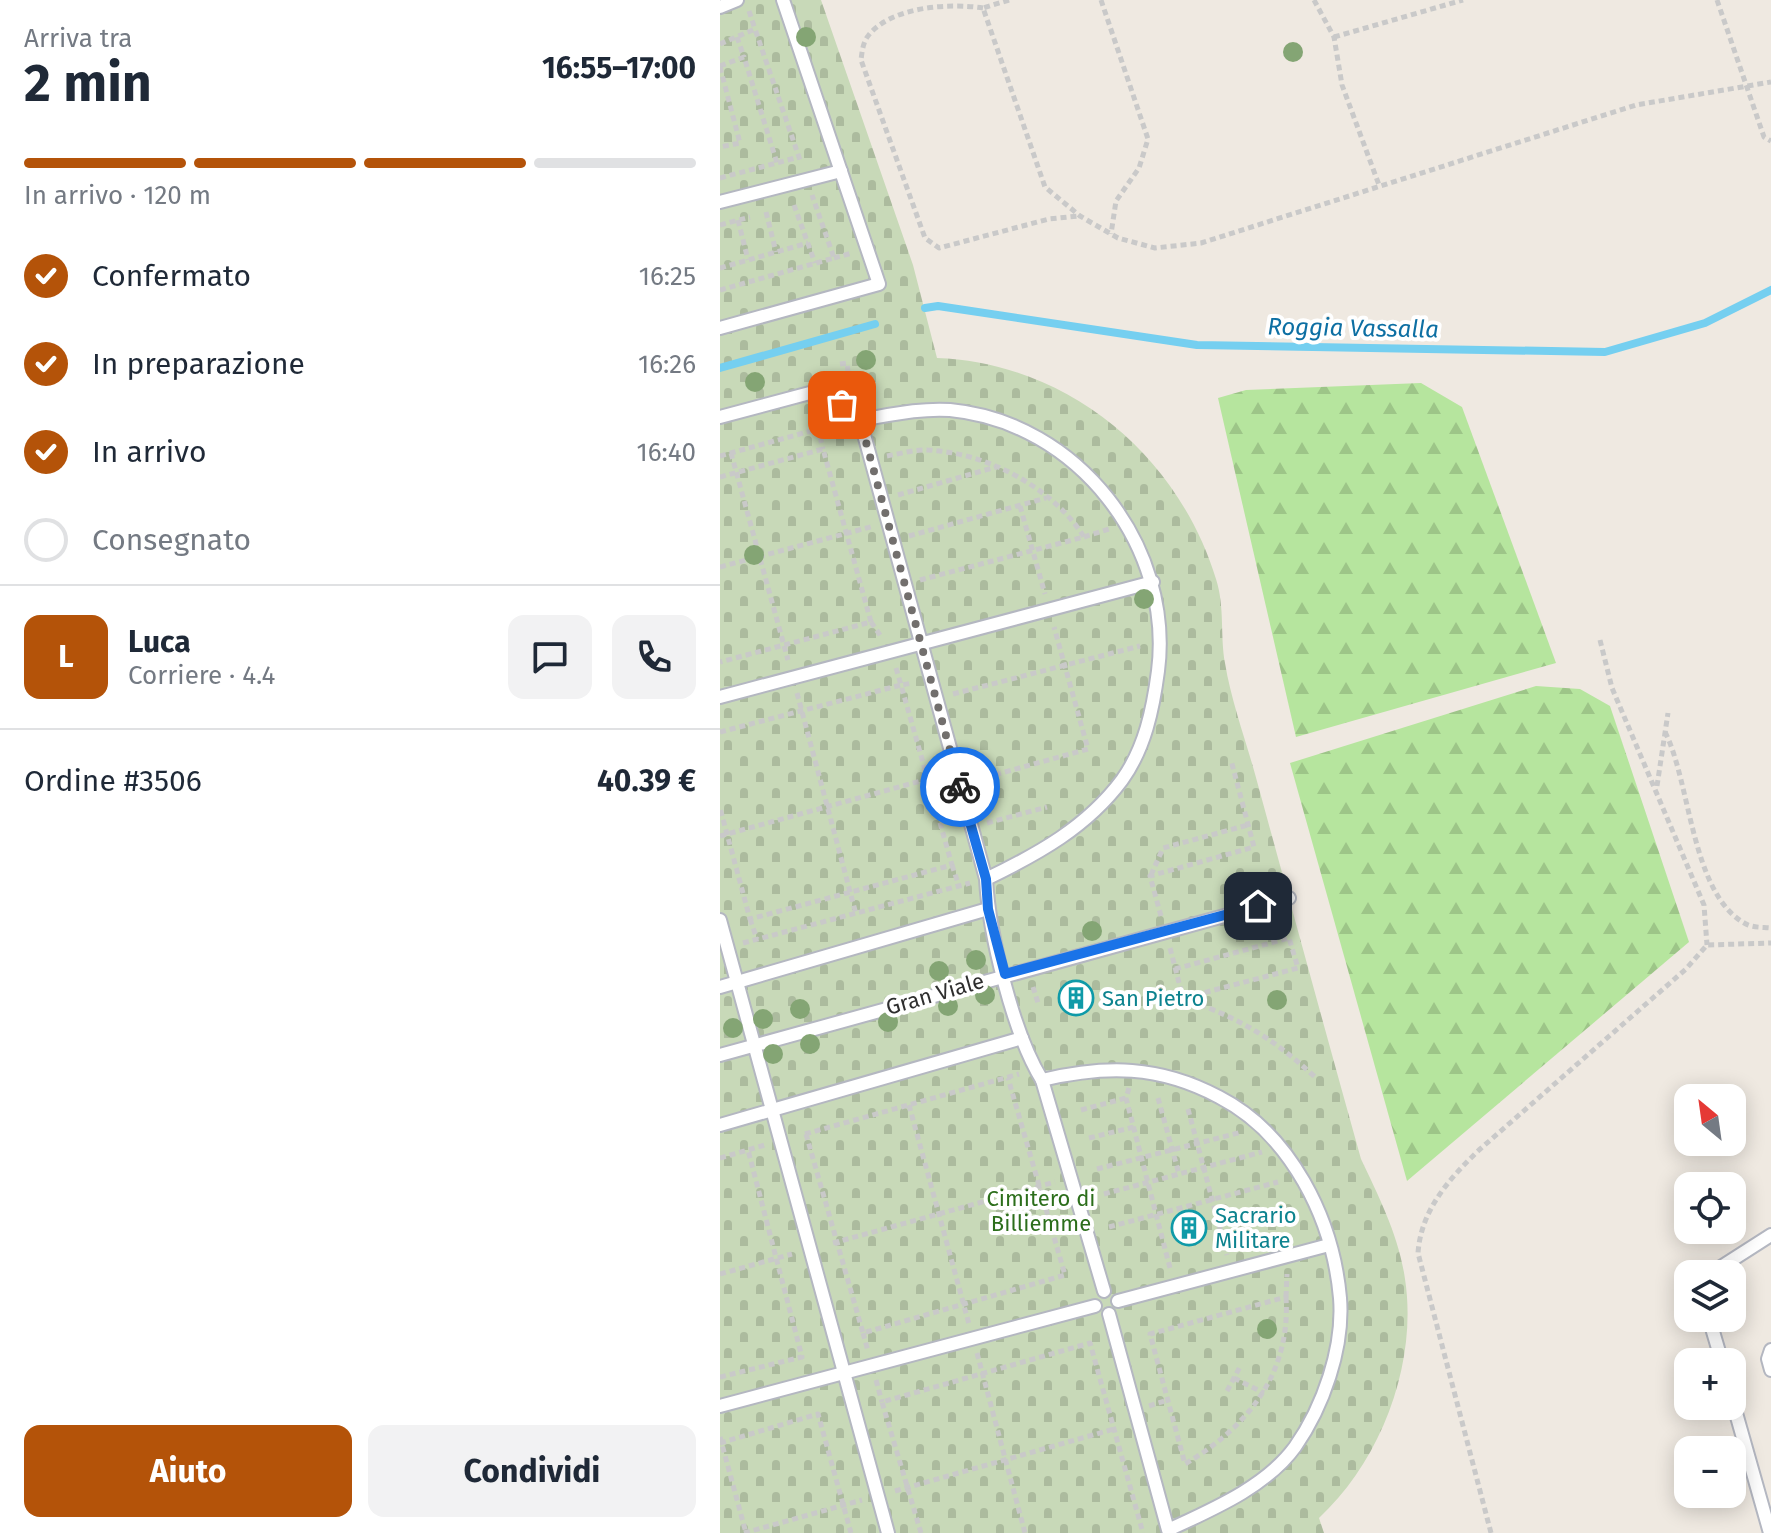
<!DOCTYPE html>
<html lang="it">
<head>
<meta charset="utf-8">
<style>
	body { margin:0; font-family:"Fira Sans",sans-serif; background:#f2f2f3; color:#1f2937; height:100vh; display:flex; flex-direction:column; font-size:30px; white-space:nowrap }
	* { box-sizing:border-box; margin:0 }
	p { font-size:26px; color:#747a83 }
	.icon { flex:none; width:44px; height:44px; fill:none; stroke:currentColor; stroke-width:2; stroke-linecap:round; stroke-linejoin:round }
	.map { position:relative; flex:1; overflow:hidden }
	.details { display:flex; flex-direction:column; background:#fff; width:720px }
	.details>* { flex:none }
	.needle { width:52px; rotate:331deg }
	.fabs { position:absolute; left:954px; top:1084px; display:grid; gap:16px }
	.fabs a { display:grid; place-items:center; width:72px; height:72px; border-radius:16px; background:#fff; box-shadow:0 4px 20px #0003; font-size:40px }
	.pin { position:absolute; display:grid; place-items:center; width:68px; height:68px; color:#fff; margin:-34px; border-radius:16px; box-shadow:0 4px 12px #0006 }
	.courier { position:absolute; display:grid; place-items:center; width:80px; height:80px; margin:-40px; border:6px solid #1a73e8; border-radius:50%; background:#fff; color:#222; box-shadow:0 2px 10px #0007 }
	.overview em { font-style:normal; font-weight:700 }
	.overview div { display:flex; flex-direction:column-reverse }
	.overview { display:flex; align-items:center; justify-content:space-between; height:136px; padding:0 24px }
	h1 { font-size:52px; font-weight:700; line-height:60px }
	.bar { display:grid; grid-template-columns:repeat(4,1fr); gap:12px 8px; align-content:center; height:96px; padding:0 24px }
	.bar i { height:10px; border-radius:6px; background:#e0e1e3 }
	.bar .current { background:#b45309 }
	.bar p { grid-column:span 4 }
	.line { display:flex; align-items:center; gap:20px; padding:0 24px; border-top:2px solid #e0e1e3 }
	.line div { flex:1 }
	.round { display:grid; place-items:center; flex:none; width:84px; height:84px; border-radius:16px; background:#f2f2f3 }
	ol { padding:0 24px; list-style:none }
	li { display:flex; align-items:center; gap:24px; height:88px }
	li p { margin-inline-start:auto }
	li .icon { padding:8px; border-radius:50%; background:#b45309; color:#fff; stroke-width:4 }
	li:last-child { color:#747a83 }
	li i { width:44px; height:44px; border:4px solid #e0e1e3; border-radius:50% }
	.button { display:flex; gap:16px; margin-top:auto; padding:16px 24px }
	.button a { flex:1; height:92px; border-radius:16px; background:#b45309; color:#fff; font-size:32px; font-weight:700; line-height:92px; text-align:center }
	.button a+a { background:#f2f2f3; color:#1f2937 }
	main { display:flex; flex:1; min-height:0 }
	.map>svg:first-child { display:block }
	.forest { fill:url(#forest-firs) }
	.cemetery { fill:url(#cemetery-stones) }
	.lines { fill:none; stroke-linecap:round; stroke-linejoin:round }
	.stream { stroke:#75cff0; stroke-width:8 }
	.service-casing { stroke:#b4b7c1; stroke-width:16 }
	.path { stroke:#c9c9c9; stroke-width:5; stroke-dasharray:6 4; stroke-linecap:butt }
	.service { stroke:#fff; stroke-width:12 }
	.tree { fill:#84a574 }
	.done { stroke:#726f6d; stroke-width:8; stroke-dasharray:0 14.4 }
	.route { stroke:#1a73e8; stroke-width:10 }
	.labels { text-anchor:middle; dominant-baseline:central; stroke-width:8; stroke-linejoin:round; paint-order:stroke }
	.street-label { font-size:22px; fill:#2e2e2e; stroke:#fff }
	.culture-label { font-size:22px; fill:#0d838f; stroke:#fff; text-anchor:start }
	.park-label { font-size:22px; fill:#2c6e1b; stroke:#fff }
	.water-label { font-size:24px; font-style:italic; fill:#0d6fa3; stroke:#fff }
</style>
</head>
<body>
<main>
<section class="details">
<div class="overview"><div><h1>2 min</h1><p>Arriva tra</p></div><em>16:55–17:00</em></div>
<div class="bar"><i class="current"></i><i class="current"></i><i class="current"></i><i></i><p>In arrivo · 120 m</p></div>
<ol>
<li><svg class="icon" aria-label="check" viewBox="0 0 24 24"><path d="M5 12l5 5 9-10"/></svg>Confermato<p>16:25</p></li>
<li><svg class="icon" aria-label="check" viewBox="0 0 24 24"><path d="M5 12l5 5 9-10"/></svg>In preparazione<p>16:26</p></li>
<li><svg class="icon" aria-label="check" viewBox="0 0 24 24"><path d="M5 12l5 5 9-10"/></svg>In arrivo<p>16:40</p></li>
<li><i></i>Consegnato</li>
</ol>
<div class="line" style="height:144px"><b class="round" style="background:#b45309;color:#fff">L</b><div><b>Luca</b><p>Corriere · 4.4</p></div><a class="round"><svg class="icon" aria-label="chat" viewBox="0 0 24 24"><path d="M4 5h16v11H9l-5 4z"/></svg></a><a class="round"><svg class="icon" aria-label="phone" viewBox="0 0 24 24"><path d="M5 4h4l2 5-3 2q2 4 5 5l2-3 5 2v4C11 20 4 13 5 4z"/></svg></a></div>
<div class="line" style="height:104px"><div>Ordine #3506</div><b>40.39 €</b></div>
<div class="button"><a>Aiuto</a><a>Condividi</a></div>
</section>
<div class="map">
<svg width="1051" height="1533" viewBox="0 0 1051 1533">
	<defs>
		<pattern id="forest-firs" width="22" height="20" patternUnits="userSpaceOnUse" patternTransform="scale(2)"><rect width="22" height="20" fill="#b6e59e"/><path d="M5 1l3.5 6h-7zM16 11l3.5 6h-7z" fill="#9dc588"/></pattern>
		<pattern id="cemetery-stones" width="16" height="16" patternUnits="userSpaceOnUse" patternTransform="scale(2)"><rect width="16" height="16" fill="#c8d9b8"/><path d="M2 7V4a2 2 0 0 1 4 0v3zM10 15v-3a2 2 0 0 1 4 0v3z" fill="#acbb9e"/></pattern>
	</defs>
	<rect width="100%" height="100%" fill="#efe9e1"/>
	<g class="forest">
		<polygon points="701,383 742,407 836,663 576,737 498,398 526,390"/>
		<polygon points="816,686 860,689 890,706 969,942 687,1181 570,763"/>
	</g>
	<path class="cemetery" d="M0 0H101L193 265 217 358C348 363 458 455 496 579 505 607 500 636 505 663 511 700 525 738 535 774 570 902 605 1030 641 1159 659 1197 679 1236 685 1279 698 1363 661 1461 599 1518L604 1533H0Z"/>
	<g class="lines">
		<g class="stream">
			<polyline points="205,308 218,306 477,345 885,352 985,323 1051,290"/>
			<polyline points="0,368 155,324"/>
		</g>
		<g class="service-casing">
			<g id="service">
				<polyline points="0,7 17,0"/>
				<polyline points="0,202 121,171"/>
				<polyline points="0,328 159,284 63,0"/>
				<polyline points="0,417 116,386 127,424 140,420"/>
				<polyline points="0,697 433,582"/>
				<path d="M266 879 140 420C170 415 200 408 230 410 358 422 454 547 438 671 433 709 425 748 402 780 367 827 318 854 266 879 269 934 293 1033 322 1080"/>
				<polyline points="0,920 168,1533"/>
				<polyline points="0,987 268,909"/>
				<polyline points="0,1055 569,898"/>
				<polyline points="0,1125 302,1038"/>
				<polyline points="990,1274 1051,1235"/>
				<path d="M384 1291 322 1080C386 1065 439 1065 499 1097 571 1134 613 1219 620 1298 624 1348 603 1407 575 1447 546 1487 491 1510 448 1530L389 1314"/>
				<polyline points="398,1301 609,1245"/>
				<polyline points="989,1318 1002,1362"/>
				<polyline points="1051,1350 1048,1359 1051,1370"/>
				<polyline points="1012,1399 1050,1533"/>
				<polyline points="0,1406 375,1306"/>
			</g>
		</g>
		<g class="path">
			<polyline points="289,0 263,8 325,187 360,216 398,238 435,248 481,243 916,105 1051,82"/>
			<polyline points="381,0 428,139 419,168 396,201 391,234"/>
			<polyline points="594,0 614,37 622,85 659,185"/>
			<polyline points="997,0 1044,137 1051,141"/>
			<path d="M263 8C230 3 171 6 148 36 143 42 142 52 141 60L205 238 219 248 329 219 358 216"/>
			<polyline points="29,11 35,29"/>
			<polyline points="17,37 24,57"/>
			<polyline points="614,37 743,0"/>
			<polyline points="0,44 35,29 81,163"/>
			<polyline points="0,66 24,57 57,163"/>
			<polyline points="0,67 20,143 0,147"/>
			<polyline points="0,178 79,157"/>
			<polyline points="74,205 95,263"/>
			<polyline points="46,212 56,252"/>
			<polyline points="18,220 28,260"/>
			<polyline points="0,225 30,217"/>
			<polyline points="114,258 132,253"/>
			<polyline points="0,268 88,243"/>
			<polyline points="0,290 114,258 92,195"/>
			<polyline points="120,364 127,363 128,371"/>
			<polyline points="11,453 68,660"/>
			<polyline points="0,456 98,429 103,449"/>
			<path d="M167 456C179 454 192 450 204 450 263 451 332 486 364 537L200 580"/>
			<polyline points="0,477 103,449 151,622 0,662"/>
			<polyline points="178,495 276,467"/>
			<polyline points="300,506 325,594"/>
			<polyline points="189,536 326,498"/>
			<polyline points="364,537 389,529"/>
			<polyline points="0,567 154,526"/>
			<polyline points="151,622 162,638"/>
			<polyline points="880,640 892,688 984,905 987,945"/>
			<polyline points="176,668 181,685 193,683"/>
			<polyline points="77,693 136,914"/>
			<polyline points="233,694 420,646"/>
			<polyline points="0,732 181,685 232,865 30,919 0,808"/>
			<path d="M945 732C971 783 971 895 1026 924 1033 928 1044 927 1051 928"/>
			<polyline points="256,780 368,749 334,627"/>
			<polyline points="937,786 948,713"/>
			<polyline points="267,823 327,807"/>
			<polyline points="0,836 219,776"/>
			<polyline points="232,865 239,886"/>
			<polyline points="431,875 443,848 528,825"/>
			<polyline points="441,916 430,876 534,847 511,760"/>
			<polyline points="30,919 37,939"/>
			<polyline points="23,943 250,883"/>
			<path d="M450 948 463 998C520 1019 549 1035 595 1077"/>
			<polyline points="455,969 569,938 578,968 464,998"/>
			<polyline points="313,987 318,1003"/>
			<polyline points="409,1088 406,1098 451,1272"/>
			<polyline points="438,1098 459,1174"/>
			<polyline points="189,1105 249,1324"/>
			<polyline points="468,1109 507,1255"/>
			<polyline points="361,1110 406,1098"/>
			<polyline points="85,1134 299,1074"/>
			<polyline points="86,1134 143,1333 345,1275 288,1078"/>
			<polyline points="369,1138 414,1127"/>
			<polyline points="0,1158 45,1145"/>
			<polyline points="377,1169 522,1132"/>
			<polyline points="384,1194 542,1152"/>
			<polyline points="389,1227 558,1182"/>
			<polyline points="113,1243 335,1182"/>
			<polyline points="0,1274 72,1254"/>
			<path d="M566 1297C571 1373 528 1427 465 1464L430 1334Z"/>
			<polyline points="566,1297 567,1274"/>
			<polyline points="143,1333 148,1351"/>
			<polyline points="257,1353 305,1533"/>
			<polyline points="0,1377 82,1357 28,1150"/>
			<polyline points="514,1378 544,1393"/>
			<polyline points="156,1380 162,1402"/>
			<polyline points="507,1391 521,1365"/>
			<polyline points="429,1406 448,1400"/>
			<polyline points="0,1437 26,1533"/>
			<polyline points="0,1443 98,1414 131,1533"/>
			<polyline points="175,1491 394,1429"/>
			<polyline points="24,1533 142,1500"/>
			<polyline points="201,1533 162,1402 370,1343 423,1533"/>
			<path d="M771 1533 698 1253C701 1210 729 1179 759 1150L966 969 987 945 1051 943"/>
		</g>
		<use href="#service" class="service"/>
	</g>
	<g class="tree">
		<circle cx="86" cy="37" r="10"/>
		<circle cx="573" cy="52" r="10"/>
		<circle cx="146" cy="360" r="10"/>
		<circle cx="35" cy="382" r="10"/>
		<circle cx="34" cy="555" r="10"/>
		<circle cx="424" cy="599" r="10"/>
		<circle cx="372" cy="931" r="10"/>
		<circle cx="256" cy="960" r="10"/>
		<circle cx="219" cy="971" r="10"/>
		<circle cx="265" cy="995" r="10"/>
		<circle cx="557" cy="1000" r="10"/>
		<circle cx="228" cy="1006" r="10"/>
		<circle cx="80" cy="1009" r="10"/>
		<circle cx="43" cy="1019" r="10"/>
		<circle cx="168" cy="1022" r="10"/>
		<circle cx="13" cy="1028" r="10"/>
		<circle cx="90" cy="1044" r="10"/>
		<circle cx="53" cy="1054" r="10"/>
		<circle cx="547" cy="1329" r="10"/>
	</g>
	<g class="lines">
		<polyline class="done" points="122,405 127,424 140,420 240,787"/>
		<polyline class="route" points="240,787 266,879 268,909 285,974 538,906"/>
	</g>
	<defs>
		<g id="building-ring" transform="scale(1.8)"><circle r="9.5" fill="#fff" stroke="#0f9aa8" stroke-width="1.5"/><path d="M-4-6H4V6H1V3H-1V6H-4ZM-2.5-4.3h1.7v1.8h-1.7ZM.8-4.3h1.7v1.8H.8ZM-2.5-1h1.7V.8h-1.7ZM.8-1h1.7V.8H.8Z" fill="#0f9aa8"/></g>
	</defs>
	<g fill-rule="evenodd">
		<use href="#building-ring" x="356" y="998"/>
		<use href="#building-ring" x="469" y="1228"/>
	</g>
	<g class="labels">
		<g class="street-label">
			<text transform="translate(215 994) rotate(-16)">Gran Viale</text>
		</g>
		<g class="culture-label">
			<text x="382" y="998">San Pietro</text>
			<text x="495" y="1215">Sacrario<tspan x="495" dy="25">Militare</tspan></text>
		</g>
		<g class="park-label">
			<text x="321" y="1198">Cimitero di<tspan x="321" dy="25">Billiemme</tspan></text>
		</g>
		<g class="water-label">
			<text transform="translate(633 328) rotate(1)">Roggia Vassalla</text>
		</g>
	</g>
</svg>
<div class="fabs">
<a><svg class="needle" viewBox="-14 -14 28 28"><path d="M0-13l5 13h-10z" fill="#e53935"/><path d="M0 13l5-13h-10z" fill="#747a83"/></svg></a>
<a><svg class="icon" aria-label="locate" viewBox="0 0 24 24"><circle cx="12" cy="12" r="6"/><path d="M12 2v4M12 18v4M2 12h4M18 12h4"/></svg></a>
<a><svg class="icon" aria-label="layers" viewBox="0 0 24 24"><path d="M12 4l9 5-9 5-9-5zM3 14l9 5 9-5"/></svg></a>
<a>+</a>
<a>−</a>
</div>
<div class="pin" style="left:122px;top:405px;background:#ea580c"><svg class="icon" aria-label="bag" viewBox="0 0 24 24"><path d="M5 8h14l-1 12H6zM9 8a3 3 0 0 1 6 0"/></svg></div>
<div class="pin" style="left:538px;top:906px;background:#1f2937"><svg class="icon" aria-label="home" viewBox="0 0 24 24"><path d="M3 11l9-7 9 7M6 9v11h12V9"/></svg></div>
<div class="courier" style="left:240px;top:787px"><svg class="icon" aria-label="bike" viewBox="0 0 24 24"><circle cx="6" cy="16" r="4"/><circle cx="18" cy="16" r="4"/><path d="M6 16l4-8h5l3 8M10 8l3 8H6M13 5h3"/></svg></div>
</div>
</main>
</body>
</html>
